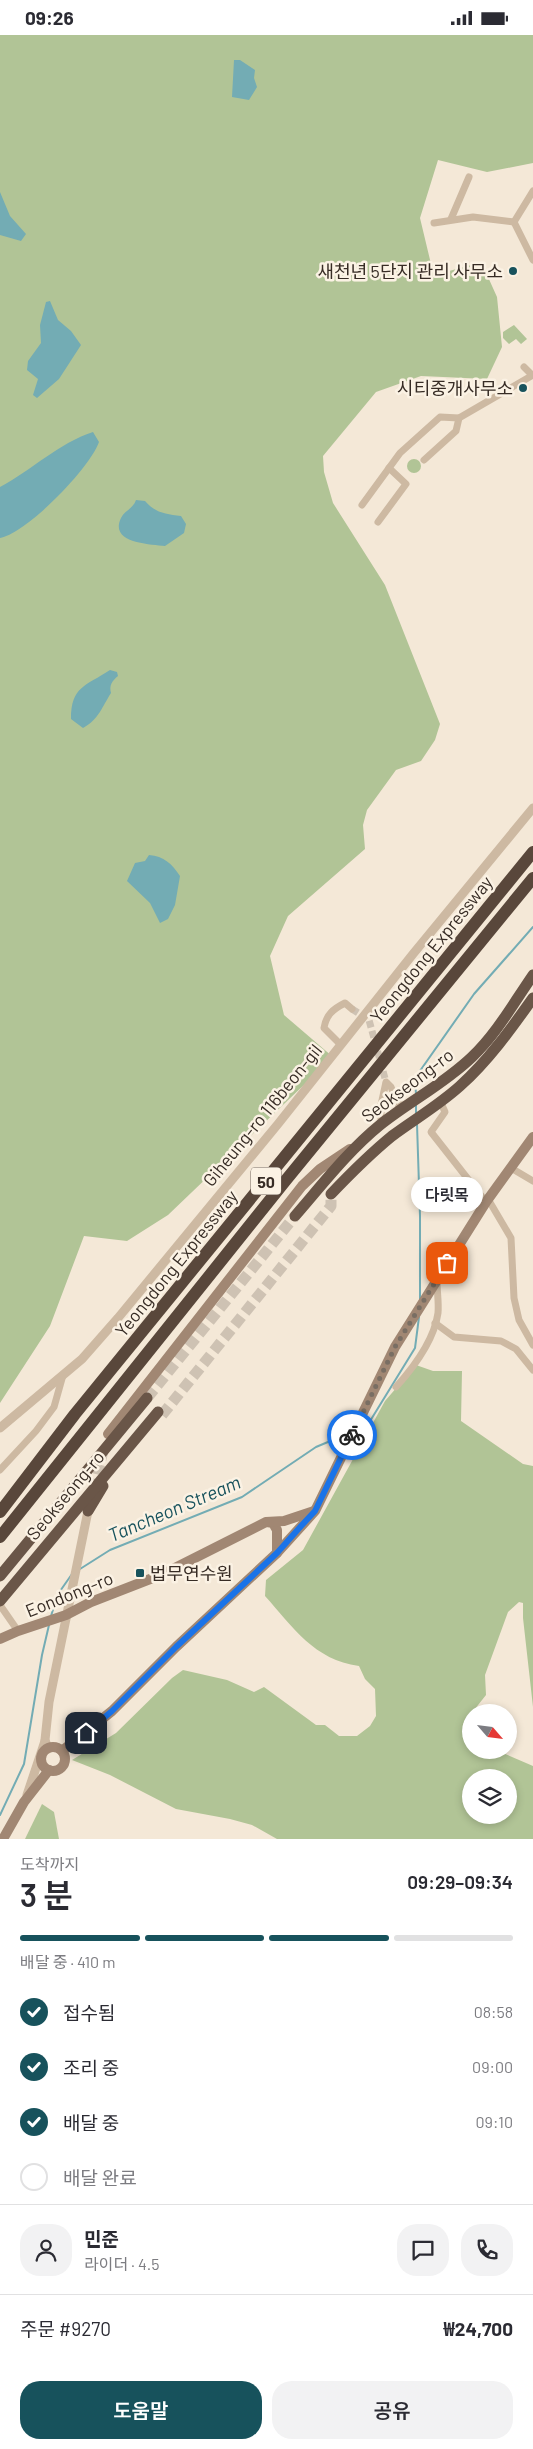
<!DOCTYPE html>
<html lang="ko">
<head>
<meta charset="utf-8">
<style>
	body { margin:0; font-family:Barlow,"Noto Sans KR",sans-serif; background:#f2f2f3; color:#2b2b33; height:100vh; display:flex; flex-direction:column; font-size:19px; white-space:nowrap }
	* { box-sizing:border-box; margin:0 }
	p { font-size:16px; color:#7c7c81 }
	.icon { flex:none; width:28px; height:28px; fill:none; stroke:currentColor; stroke-width:2; stroke-linecap:round; stroke-linejoin:round }
	.map { position:relative; height:1804px; overflow:hidden }
	.sheet { display:flex; flex-direction:column; background:#fff; flex:1 }
	.sheet>* { flex:none }
	.needle { width:32px; rotate:118deg }
	.fabs { position:absolute; left:462px; top:1669px; display:grid; gap:10px }
	.fabs a { display:grid; place-items:center; width:55px; height:55px; border-radius:50%; background:#fff; box-shadow:0 2px 8px #0003; font-size:25px }
	.pin { position:absolute; display:grid; place-items:center; width:42px; height:42px; color:#fff; margin:-21px; border-radius:10px; box-shadow:0 2px 8px #0006 }
	.courier { position:absolute; display:grid; place-items:center; width:50px; height:50px; margin:-25px; border:4px solid #1a73e8; border-radius:50%; background:#fff; color:#222; box-shadow:0 1px 6px #0007 }
	.bubble { position:absolute; height:35px; border-radius:18px; background:#fff; box-shadow:0 2px 8px #0003; font-size:16px; font-weight:600; line-height:35px; text-align:center }
	.headline em { font-style:normal; font-weight:600 }
	.headline div { display:flex; flex-direction:column-reverse }
	.headline { display:flex; align-items:center; justify-content:space-between; height:85px; padding:0 20px }
	h1 { font-size:32px; font-weight:600; line-height:38px }
	.bar { display:grid; grid-template-columns:repeat(4,1fr); gap:8px 5px; align-content:center; height:60px; padding:0 20px }
	.bar i { height:6px; border-radius:4px; background:#e1e1e2 }
	.bar .active { background:#17525c }
	.bar p { grid-column:span 4 }
	.line { display:flex; align-items:center; gap:12px; padding:0 20px; border-top:1px solid #e1e1e2 }
	.line div { flex:1 }
	.round { display:grid; place-items:center; flex:none; width:52px; height:52px; border-radius:20px; background:#f2f2f3 }
	ol { padding:0 20px; list-style:none }
	li { display:flex; align-items:center; gap:15px; height:55px }
	li p { margin-inline-start:auto }
	li .icon { padding:5px; border-radius:50%; background:#17525c; color:#fff; stroke-width:4 }
	li:last-child { color:#7c7c81 }
	li i { width:28px; height:28px; border:2px solid #e1e1e2; border-radius:50% }
	.button { display:flex; gap:10px; margin-top:auto; padding:10px 20px }
	.button a { flex:1; height:58px; border-radius:20px; background:#17525c; color:#fff; font-size:20px; font-weight:600; line-height:58px; text-align:center }
	.button a+a { background:#f2f2f3; color:#2b2b33 }
	.status { display:flex; justify-content:space-between; align-items:center; height:35px; padding:0 25px; background:#fff; direction:ltr }
	.status svg { height:14px; fill:currentColor }
	.map>svg:first-child { display:block }
	.green { fill:#b1c496; fill-rule:evenodd }
	.water { fill:#73acb4 }
	.lines { fill:none; stroke-linecap:round; stroke-linejoin:round }
	.stream { stroke:#73acb4; stroke-width:2 }
	.minor-tunnel { stroke:#cec2b3; stroke-width:7; stroke-dasharray:7 3.5; stroke-linecap:butt }
	.secondary-tunnel { stroke:#cec2b3; stroke-width:10; stroke-dasharray:10 5; stroke-linecap:butt }
	.trunk-tunnel { stroke:#cec2b3; stroke-width:11; stroke-dasharray:11 5.5; stroke-linecap:butt }
	.minor { stroke:#cdb9a2; stroke-width:7 }
	.tertiary { stroke:#cdb9a2; stroke-width:9 }
	.secondary { stroke:#a18773; stroke-width:10 }
	.trunk { stroke:#6a5648; stroke-width:11 }
	.motorway { stroke:#59473b; stroke-width:12 }
	.done { stroke:#796e63; stroke-width:5; stroke-dasharray:0 9 }
	.route { stroke:#1a73e8; stroke-width:6 }
	.poi-dot { fill:#17525c; stroke:#fbf2e4; stroke-width:2 }
	.labels { text-anchor:middle; dominant-baseline:central; stroke-width:5; stroke-linejoin:round; paint-order:stroke }
	.shield { fill:#fbf2e4; stroke:#72675e; stroke-width:1 }
	.shield-label { font-size:16px; font-weight:bold; fill:#372c25 }
	.poi-label { font-size:18px; fill:#372c25; stroke:#fbf2e4; text-anchor:end }
	.street-label { font-size:18px; fill:#372c25; stroke:#fbf2e4 }
	.water-label { font-size:19px; font-style:italic; fill:#17525c; stroke:#fbf2e4 }
</style>
</head>
<body>
<div class="status"><b>09:26</b><svg viewBox="0 0 49 12"><path d="M0 12V9h3v3zM5 12V6h3v6zM10 12V3h3v9zM15 12V0h3v12zM26 1h20v11H26zM47 4h2v5h-2z"/></svg></div>
<div class="map">
<svg width="533" height="1804" viewBox="0 0 533 1804">
	<rect width="100%" height="100%" fill="#f4e8d7"/>
	<g class="green">
		<polygon points="0,0 533,0 533,128 487,137 438,125 420,183 431,229 449,236 475,229 488,242 497,262 502,312 487,344 421,341 376,357 323,421 324,437 333,468 385,550 440,689 435,705 421,726 396,735 367,775 363,790 365,814 288,881 270,921 284,980 333,1022 168,1180 127,1206 84,1201 50,1291 0,1368"/>
		<polygon points="514,290 527,304 521,309 516,304 509,309 503,303 503,297"/>
		<circle cx="414" cy="431" r="7"/>
		<path d="M416 1330 433 1336H462L461 1386 523 1429 533 1431V1672L523 1583V1568L519 1567 508 1577 485 1640 486 1660 463 1689 466 1707 471 1709V1715H485L492 1718 496 1715 533 1731V1804H277L252 1790 230 1784 176 1774 110 1740 72 1725 116 1698 172 1643 183 1635 227 1645 254 1657 264 1652 316 1690H325L339 1701H357L370 1691 376 1681 375 1654 365 1644 359 1631C314 1625 293 1592 265 1561L266 1545 303 1515 385 1366ZM471 1742H509V1780H471Z"/>
		<polygon points="42,1769 54,1777 59,1804 25,1804"/>
	</g>
	<g class="water">
		<polygon points="234,25 240,25 255,35 254,43 257,52 249,65 232,62"/>
		<polygon points="0,157 10,181 26,199 21,206 0,200"/>
		<polygon points="50,266 58,285 71,296 81,310 59,344 37,363 33,360 38,344 27,335 28,326 41,308 40,290 46,267"/>
		<path d="M93 397 99 407C90 433 27 498 0 503V452C32 435 59 408 93 397Z"/>
		<path d="M136 465 145 466C155 478 166 479 181 481L186 489 184 498 165 511C149 509 109 508 121 483 125 475 133 474 136 465Z"/>
		<path d="M110 635 117 637 118 641C112 646 109 650 111 658 102 672 99 684 83 693L71 684C71 651 86 651 110 635Z"/>
		<path d="M149 820C164 821 172 829 180 841L175 870 168 884 160 888 150 868 127 846 135 828 145 826Z"/>
	</g>
	<g class="lines">
		<g class="stream">
			<polyline points="416,1059 415,1043 474,959 533,892"/>
			<polyline points="416,1069 416,1079"/>
			<polyline points="417,1089 420,1181 420,1264"/>
			<polyline points="361,1394 367,1391 415,1313 419,1282"/>
			<polyline points="80,1534 110,1515 242,1462 316,1412 347,1399"/>
			<polyline points="51,1581 58,1559 72,1539"/>
			<polyline points="0,1780 24,1729 42,1620 49,1590"/>
		</g>
		<polyline class="minor-tunnel" points="352,974 369,985 386,1047"/>
		<polyline class="secondary-tunnel" points="94,1454 104,1414"/>
		<g class="trunk-tunnel">
			<polyline points="147,1363 295,1181"/>
			<polyline points="162,1380 331,1171 331,1159"/>
		</g>
		<g class="minor">
			<polyline points="533,156 514,187 533,225"/>
			<polyline points="451,184 469,142"/>
			<polyline points="434,188 473,182 514,187"/>
			<polyline points="524,332 532,340"/>
			<polyline points="424,425 456,396 459,383 533,340"/>
			<polyline points="362,470 400,418 440,382 459,383"/>
			<polyline points="378,487 406,449 389,433"/>
			<path d="M341 1010 324 993C326 980 333 974 345 968L352 974"/>
			<polyline points="441,1068 445,1077 431,1097 486,1167"/>
			<polyline points="381,1089 381,1070 386,1047 391,1052 398,1070 404,1070"/>
			<polyline points="511,1133 533,1146"/>
			<polyline points="488,1164 511,1203 514,1263 519,1285 533,1310"/>
			<polyline points="435,1288 454,1302 501,1306 516,1314 533,1335"/>
			<path d="M396 1352C414 1332 434 1306 438 1278 439 1268 437 1257 437 1247"/>
			<polyline points="0,1435 36,1396 54,1372 63,1340"/>
			<polyline points="0,1570 18,1596"/>
		</g>
		<g class="tertiary">
			<polyline points="0,1393 82,1324 118,1283 278,1089 413,919 533,773"/>
			<polyline points="48,1714 45,1705 49,1667 88,1476"/>
			<polyline points="27,1760 45,1706"/>
		</g>
		<g class="secondary">
			<polyline points="108,1399 302,1151 320,1134 350,1114"/>
			<polyline points="267,1487 273,1488 277,1495 277,1518"/>
			<polyline points="0,1604 18,1596 66,1580 91,1567 163,1539 266,1487 284,1486 314,1476"/>
			<circle cx="53" cy="1724" r="12"/>
			<polyline points="62,1716 112,1676 176,1612 277,1518 315,1476 395,1312 486,1167 533,1102"/>
			<polyline points="3,1804 24,1767 49,1735"/>
		</g>
		<g class="trunk">
			<path d="M331 1159C351 1138 370 1119 392 1101 415 1084 439 1070 460 1051 488 1026 511 994 533 963"/>
			<path d="M295 1181C322 1150 348 1116 380 1090 410 1066 444 1049 472 1022 497 998 513 969 533 940"/>
			<polyline points="88,1476 103,1451"/>
			<polyline points="0,1541 147,1363"/>
			<polyline points="0,1566 158,1377"/>
		</g>
		<g class="motorway">
			<polyline points="0,1477 75,1379 533,817"/>
			<polyline points="0,1502 286,1145 533,843"/>
		</g>
	</g>
	<g class="lines">
		<polyline class="done" points="352,1400 395,1312 447,1228"/>
		<polyline class="route" points="86,1698 112,1676 176,1612 277,1518 302,1490 315,1476 352,1400"/>
	</g>
	<g class="poi-dot">
		<circle cx="513" cy="236" r="5"/>
		<circle cx="523" cy="353" r="5"/>
		<rect x="135" y="1533" width="10" height="10" rx="2.5"/>
	</g>
	<g class="labels">
		<rect class="shield" x="251" y="1132.5" width="30" height="27" rx="4"/>
		<g class="shield-label">
			<text x="266" y="1146">50</text>
		</g>
		<g class="poi-label">
			<text x="503" y="236">새천년 5단지 관리 사무소</text>
			<text x="513" y="353">시티중개사무소</text>
			<text x="150" y="1538" text-anchor="start">법무연수원</text>
		</g>
		<g class="street-label">
			<text transform="translate(431 914) rotate(-51)">Yeongdong Expressway</text>
			<text transform="translate(407 1050) rotate(-37)">Seokseong-ro</text>
			<text transform="translate(262 1080) rotate(-51)">Giheung-ro 116beon-gil</text>
			<text transform="translate(176 1228) rotate(-51)">Yeongdong Expressway</text>
			<text transform="translate(65 1460) rotate(-50)">Seokseong-ro</text>
			<text transform="translate(69 1559) rotate(-22)">Eondong-ro</text>
		</g>
		<g class="water-label">
			<text transform="translate(174 1473) rotate(-23)">Tancheon Stream</text>
		</g>
	</g>
</svg>
<div class="fabs">
<a><svg class="needle" viewBox="-14 -14 28 28"><path d="M0-13l5 13h-10z" fill="#e53935"/><path d="M0 13l5-13h-10z" fill="#7c7c81"/></svg></a>
<a><svg class="icon" aria-label="layers" viewBox="0 0 24 24"><path d="M12 4l9 5-9 5-9-5zM3 14l9 5 9-5"/></svg></a>
</div>
<div class="pin" style="left:447px;top:1228px;background:#ea580c"><svg class="icon" aria-label="bag" viewBox="0 0 24 24"><path d="M5 8h14l-1 12H6zM9 8a3 3 0 0 1 6 0"/></svg></div>
<div class="pin" style="left:86px;top:1698px;background:#1f2937"><svg class="icon" aria-label="home" viewBox="0 0 24 24"><path d="M3 11l9-7 9 7M6 9v11h12V9"/></svg></div>
<div class="courier" style="left:352px;top:1400px"><svg class="icon" aria-label="bike" viewBox="0 0 24 24"><circle cx="6" cy="16" r="4"/><circle cx="18" cy="16" r="4"/><path d="M6 16l4-8h5l3 8M10 8l3 8H6M13 5h3"/></svg></div>
<div class="bubble" style="left:411px;top:1142px;width:72px">다릿목</div>
</div>
<section class="sheet">
<div class="headline"><div><h1>3 분</h1><p>도착까지</p></div><em>09:29–09:34</em></div>
<div class="bar"><i class="active"></i><i class="active"></i><i class="active"></i><i></i><p>배달 중 · 410 m</p></div>
<ol>
<li><svg class="icon" aria-label="check" viewBox="0 0 24 24"><path d="M5 12l5 5 9-10"/></svg>접수됨<p>08:58</p></li>
<li><svg class="icon" aria-label="check" viewBox="0 0 24 24"><path d="M5 12l5 5 9-10"/></svg>조리 중<p>09:00</p></li>
<li><svg class="icon" aria-label="check" viewBox="0 0 24 24"><path d="M5 12l5 5 9-10"/></svg>배달 중<p>09:10</p></li>
<li><i></i>배달 완료</li>
</ol>
<div class="line" style="height:90px"><a class="round"><svg class="icon" aria-label="person" viewBox="0 0 24 24"><circle cx="12" cy="8" r="4"/><path d="M4 21q1-7 8-7t8 7"/></svg></a><div><b>민준</b><p>라이더 · 4.5</p></div><a class="round"><svg class="icon" aria-label="chat" viewBox="0 0 24 24"><path d="M4 5h16v11H9l-5 4z"/></svg></a><a class="round"><svg class="icon" aria-label="phone" viewBox="0 0 24 24"><path d="M5 4h4l2 5-3 2q2 4 5 5l2-3 5 2v4C11 20 4 13 5 4z"/></svg></a></div>
<div class="line" style="height:65px"><div>주문 #9270</div><b>₩24,700</b></div>
<div class="button"><a>도움말</a><a>공유</a></div>
</section>
</body>
</html>
